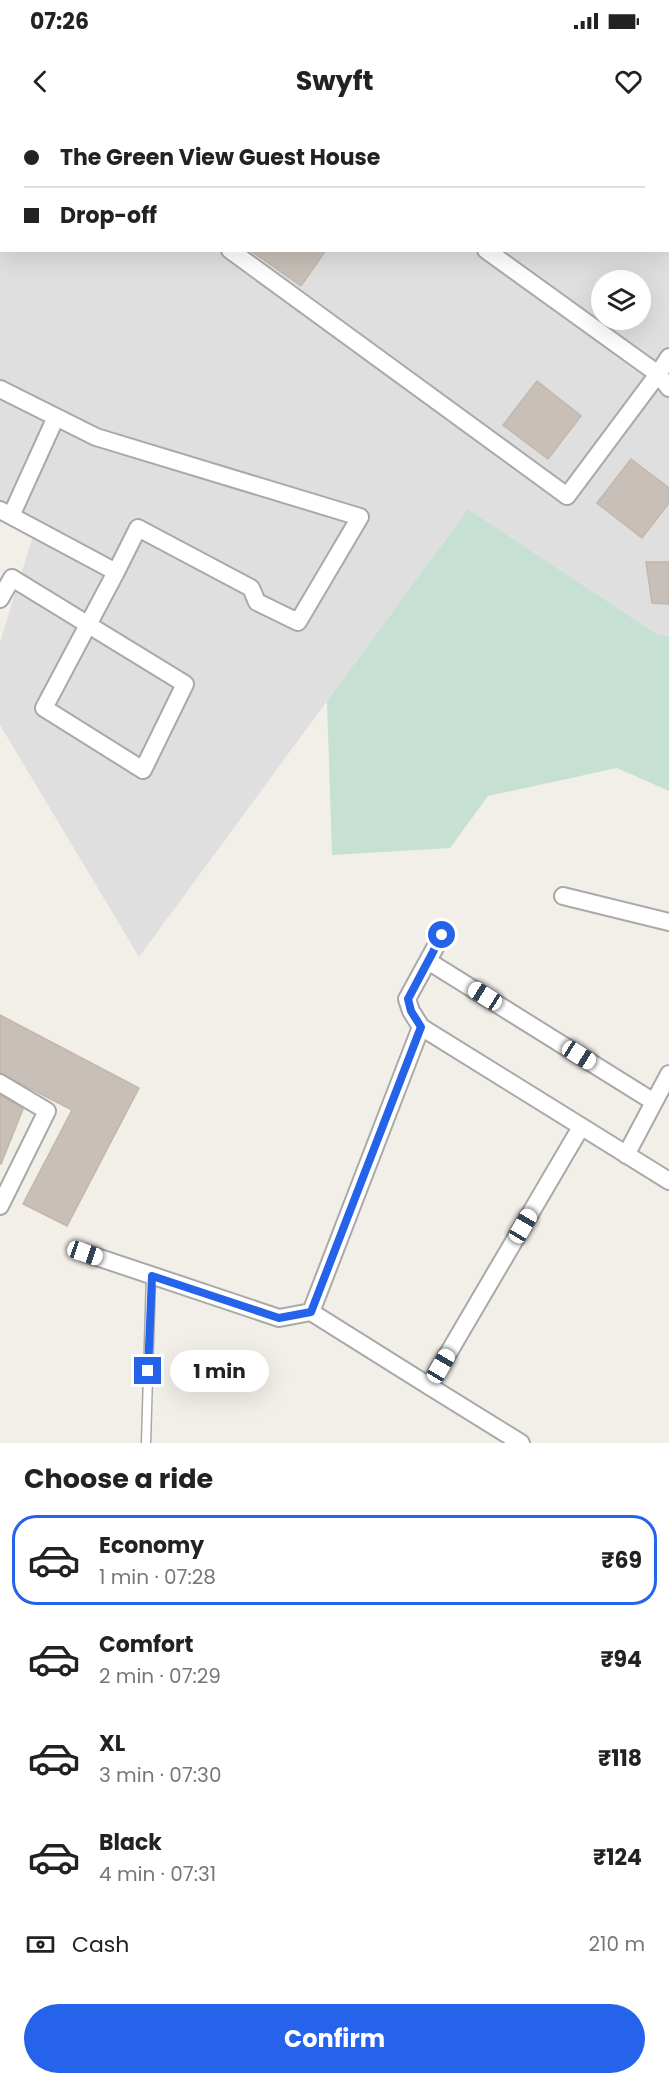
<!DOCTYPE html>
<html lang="en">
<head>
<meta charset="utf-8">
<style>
  body { margin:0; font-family:Poppins,sans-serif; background:#f6f6f6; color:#222; height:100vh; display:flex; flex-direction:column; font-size:22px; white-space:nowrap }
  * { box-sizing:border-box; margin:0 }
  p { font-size:20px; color:#767676 }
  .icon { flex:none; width:33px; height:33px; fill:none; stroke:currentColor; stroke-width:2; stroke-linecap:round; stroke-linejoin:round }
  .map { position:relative; height:1323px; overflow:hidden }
  .drawer { display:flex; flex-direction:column; background:#fff; flex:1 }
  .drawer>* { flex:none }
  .guide { position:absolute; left:0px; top:0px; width:669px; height:132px; box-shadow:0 6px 24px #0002; display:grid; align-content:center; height:132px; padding:0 24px; background:#fff }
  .buttons { position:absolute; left:591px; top:150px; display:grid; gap:12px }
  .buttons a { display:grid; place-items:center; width:60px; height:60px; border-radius:50%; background:#fff; box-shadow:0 6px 24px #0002; font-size:30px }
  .end { position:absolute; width:27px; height:27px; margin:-14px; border:8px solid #2563eb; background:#fff; box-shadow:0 0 0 3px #fff }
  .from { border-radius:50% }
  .bubble { position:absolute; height:42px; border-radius:21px; background:#fff; box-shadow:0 6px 24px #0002; font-size:20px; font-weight:700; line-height:42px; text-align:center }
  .car { position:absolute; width:18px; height:36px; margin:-18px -9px; border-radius:8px; box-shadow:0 0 4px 2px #0007; background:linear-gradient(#fff 24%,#345 0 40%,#fff 0 76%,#345 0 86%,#fff 0) }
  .guide b { display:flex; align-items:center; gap:21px; height:57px; font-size:22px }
  .guide b+b { border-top:2px solid #e0e0e0 }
  .guide i { width:15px; height:15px; background:#222 }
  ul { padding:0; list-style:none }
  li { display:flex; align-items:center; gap:18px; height:90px; margin:0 12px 9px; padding:0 12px; border:3px solid transparent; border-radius:24px }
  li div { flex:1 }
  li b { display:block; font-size:22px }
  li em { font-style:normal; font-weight:700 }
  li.on { border-color:#2563eb }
  li>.icon { width:54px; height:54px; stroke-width:1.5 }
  h2 { padding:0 24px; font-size:27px; line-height:72px }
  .pay { display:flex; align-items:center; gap:15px; height:66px; padding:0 24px; font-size:22px }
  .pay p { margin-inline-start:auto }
  .action { display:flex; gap:12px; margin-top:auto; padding:12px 24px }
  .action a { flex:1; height:69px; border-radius:36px; background:#2563eb; color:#fff; font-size:24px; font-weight:700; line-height:69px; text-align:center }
  .status { display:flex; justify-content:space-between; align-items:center; height:42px; padding:0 30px; background:#fff; direction:ltr }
  .status svg { height:16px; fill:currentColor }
  header { display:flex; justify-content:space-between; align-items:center; height:78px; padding:0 24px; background:#fff; font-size:27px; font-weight:700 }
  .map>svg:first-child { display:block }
  .residential { fill:#e0dfdf; fill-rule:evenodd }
  .wetland { fill:#c6e0d4 }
  .building { fill:#c7bfb8; stroke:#c4b6ab; stroke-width:1.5 }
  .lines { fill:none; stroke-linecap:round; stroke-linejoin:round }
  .lane-casing { stroke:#a9a9a9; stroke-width:11 }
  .street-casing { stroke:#a9a9a9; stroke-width:20 }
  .lane { stroke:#fff; stroke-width:8 }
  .street { stroke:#fff; stroke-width:16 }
  .route { stroke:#2563eb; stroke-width:8 }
</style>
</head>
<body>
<div class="status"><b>07:26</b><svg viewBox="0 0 49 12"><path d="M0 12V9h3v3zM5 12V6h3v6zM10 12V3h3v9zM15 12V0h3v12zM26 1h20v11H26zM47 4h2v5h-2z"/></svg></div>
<header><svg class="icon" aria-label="back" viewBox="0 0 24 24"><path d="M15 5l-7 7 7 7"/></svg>Swyft<svg class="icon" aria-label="heart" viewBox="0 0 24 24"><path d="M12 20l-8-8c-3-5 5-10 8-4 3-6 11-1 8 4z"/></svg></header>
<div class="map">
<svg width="669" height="1323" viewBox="0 0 669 1323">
  <rect width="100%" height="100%" fill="#f2efe9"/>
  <!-- residential -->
  <path class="residential" d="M0 0H669V516L658 515 468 389 139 837 0 605V522L36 406 0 388ZM2 2H668V130H2ZM602 160H640V200H602Z"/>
  <!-- wetland -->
  <path class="wetland" d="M468 389 658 515 669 516V671L617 648 488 676 450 728 332 735 327 581Z"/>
  <!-- building -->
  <path class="building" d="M250 130H326L301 166Z
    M537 261 581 296 548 339 503 305Z
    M631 339 669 368V383L642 418 597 383Z
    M646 442H669V484L652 483Z
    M0 895 139 968 67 1106 23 1084 72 990 0 953Z
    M0 975 23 989 1 1044H0Z"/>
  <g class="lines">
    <defs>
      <path id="lane" d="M146 1323 151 1156"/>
      <path id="street" d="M298 0 300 2
        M402 0 405 2
        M484 2 485 0
        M230 130 567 376 658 254 486 130
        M669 237 658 254 669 268
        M0 269 96 317 360 397 298 502 257 482 251 468 138 408 116 452 0 390
        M11 396 56 297
        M0 479 12 458 185 564 143 650 44 588 116 452
        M563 776 669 802
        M428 841 654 982
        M421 907 411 891 407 879 442 815
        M0 963 47 991 0 1086
        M581 1007 429 1266 311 1192 421 907 669 1061
        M626 1035 669 954
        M85 1133 279 1198 311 1192
        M429 1266 521 1323"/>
    </defs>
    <!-- lane casing -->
    <use href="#lane" class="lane-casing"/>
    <!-- street casing -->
    <use href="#street" class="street-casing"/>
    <!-- lane -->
    <use href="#lane" class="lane"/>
    <!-- street -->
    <use href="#street" class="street"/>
  </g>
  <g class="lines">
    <!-- route -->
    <path class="route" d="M148 1251 152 1156 279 1198 311 1192 421 907 411 891 408 879 442 815"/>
  </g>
</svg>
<div class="buttons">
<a><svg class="icon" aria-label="layers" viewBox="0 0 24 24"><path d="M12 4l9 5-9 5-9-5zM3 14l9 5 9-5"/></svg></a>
</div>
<i class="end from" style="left:442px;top:815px"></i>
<i class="end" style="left:148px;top:1251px"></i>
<div class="bubble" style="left:170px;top:1230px;width:99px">1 min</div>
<i class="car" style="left:485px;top:876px;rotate:302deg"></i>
<i class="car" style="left:579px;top:935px;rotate:122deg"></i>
<i class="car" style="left:523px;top:1106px;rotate:30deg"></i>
<i class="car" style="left:85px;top:1133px;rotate:109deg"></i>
<i class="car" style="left:441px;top:1246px;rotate:30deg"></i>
<div class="guide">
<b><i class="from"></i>The Green View Guest House</b>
<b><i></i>Drop-off</b>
</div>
</div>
<section class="drawer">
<h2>Choose a ride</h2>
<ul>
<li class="on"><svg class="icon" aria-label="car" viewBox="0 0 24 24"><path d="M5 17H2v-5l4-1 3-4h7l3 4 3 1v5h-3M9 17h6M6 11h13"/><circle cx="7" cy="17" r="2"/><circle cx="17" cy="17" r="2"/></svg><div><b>Economy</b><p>1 min · 07:28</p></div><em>₹69</em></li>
<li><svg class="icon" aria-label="car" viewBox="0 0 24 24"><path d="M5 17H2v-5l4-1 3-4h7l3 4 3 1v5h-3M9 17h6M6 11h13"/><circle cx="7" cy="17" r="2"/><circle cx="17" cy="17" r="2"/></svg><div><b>Comfort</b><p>2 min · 07:29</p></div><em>₹94</em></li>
<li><svg class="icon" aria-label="car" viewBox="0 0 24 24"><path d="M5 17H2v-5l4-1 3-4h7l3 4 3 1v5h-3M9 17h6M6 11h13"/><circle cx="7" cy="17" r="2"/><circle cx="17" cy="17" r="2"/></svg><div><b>XL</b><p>3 min · 07:30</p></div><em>₹118</em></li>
<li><svg class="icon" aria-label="car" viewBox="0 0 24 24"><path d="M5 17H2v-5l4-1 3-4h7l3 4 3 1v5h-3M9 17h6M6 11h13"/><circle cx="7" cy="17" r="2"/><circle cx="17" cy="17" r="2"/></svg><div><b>Black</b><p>4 min · 07:31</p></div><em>₹124</em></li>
</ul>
<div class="pay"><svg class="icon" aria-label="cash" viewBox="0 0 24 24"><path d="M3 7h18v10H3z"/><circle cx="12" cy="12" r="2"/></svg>Cash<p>210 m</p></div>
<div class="action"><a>Confirm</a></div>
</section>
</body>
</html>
